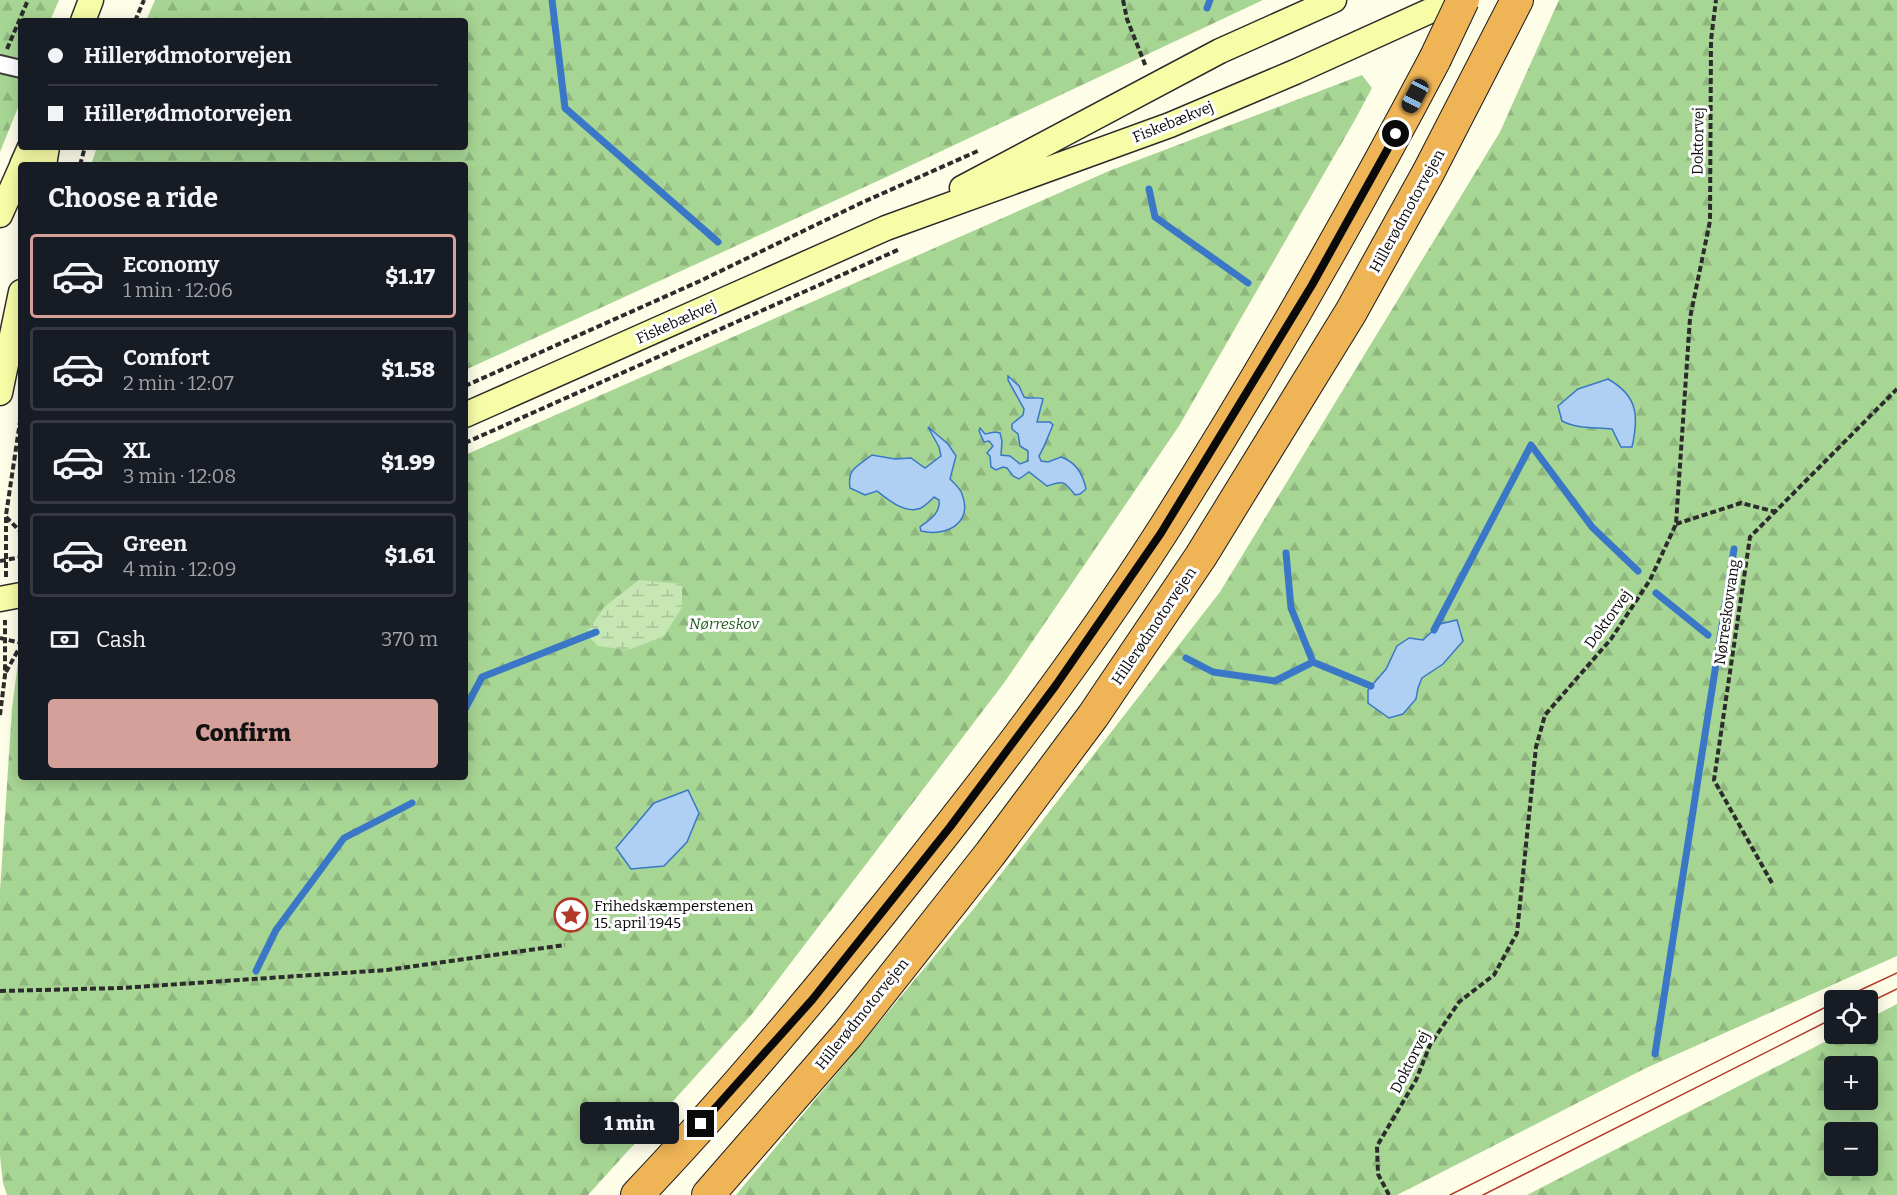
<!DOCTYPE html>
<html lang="en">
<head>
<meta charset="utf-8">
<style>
  body { margin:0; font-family:Bitter,serif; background:#20242c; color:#f1f3f6; height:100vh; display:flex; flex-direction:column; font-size:22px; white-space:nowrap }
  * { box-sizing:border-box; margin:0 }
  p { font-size:20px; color:#9ea1a6 }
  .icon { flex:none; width:33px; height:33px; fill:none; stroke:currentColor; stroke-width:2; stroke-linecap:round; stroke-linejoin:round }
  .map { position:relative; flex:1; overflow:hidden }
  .side { position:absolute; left:18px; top:162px; width:450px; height:618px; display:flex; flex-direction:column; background:#171b24; border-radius:6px; box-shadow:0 3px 15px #0003 }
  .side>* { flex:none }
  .banner { position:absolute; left:18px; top:18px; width:450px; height:132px; border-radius:6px; box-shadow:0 3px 15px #0003; display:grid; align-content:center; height:132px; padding:0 30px; background:#171b24 }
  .controls { position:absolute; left:1824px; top:990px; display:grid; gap:12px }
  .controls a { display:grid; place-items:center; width:54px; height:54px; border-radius:6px; background:#171b24; box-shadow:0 3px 15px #0003; font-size:30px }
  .end { position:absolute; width:27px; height:27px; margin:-14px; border:8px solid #0a0a0a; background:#fff; box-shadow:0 0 0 3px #fff }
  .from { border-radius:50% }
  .bubble { position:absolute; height:42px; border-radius:6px; background:#171b24; box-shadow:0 3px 15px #0003; font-size:20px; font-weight:800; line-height:42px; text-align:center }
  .car { position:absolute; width:18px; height:36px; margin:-18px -9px; border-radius:8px; box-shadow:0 0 4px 2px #0007; background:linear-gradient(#222 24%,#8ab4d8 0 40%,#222 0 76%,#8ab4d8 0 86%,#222 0) }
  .banner b { display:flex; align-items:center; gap:21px; height:57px; font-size:22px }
  .banner b+b { border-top:2px solid #363941 }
  .banner i { width:15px; height:15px; background:#f1f3f6 }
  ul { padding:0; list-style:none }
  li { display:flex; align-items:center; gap:18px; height:84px; margin:0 12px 9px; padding:0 18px; border:3px solid #363941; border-radius:6px }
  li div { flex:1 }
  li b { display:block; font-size:22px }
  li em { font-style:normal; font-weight:800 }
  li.current { border-color:#d59f9a }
  li>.icon { width:54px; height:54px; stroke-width:1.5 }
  h2 { padding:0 30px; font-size:27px; line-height:72px }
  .pay { display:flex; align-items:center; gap:15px; height:66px; padding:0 30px; font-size:22px }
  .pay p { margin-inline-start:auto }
  .button { display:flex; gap:12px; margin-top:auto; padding:12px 30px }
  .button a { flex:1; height:69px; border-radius:6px; background:#d59f9a; color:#111; font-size:24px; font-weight:800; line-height:69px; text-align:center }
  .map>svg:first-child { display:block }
  .forest { fill:url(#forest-firs); fill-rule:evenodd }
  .wetland { fill:url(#wetland-marsh) }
  .water { fill:#afcff3; stroke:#3a78c7; stroke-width:1.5 }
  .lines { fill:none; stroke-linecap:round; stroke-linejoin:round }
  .stream { stroke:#3a78c7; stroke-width:7 }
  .street-casing { stroke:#3d3d3d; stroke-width:20 }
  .secondary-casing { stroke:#2c2c2c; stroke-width:27 }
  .highway-casing { stroke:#1b1b1b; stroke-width:34 }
  .path { stroke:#2c2c2c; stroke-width:4; stroke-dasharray:6 3; stroke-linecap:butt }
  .street { stroke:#fff; stroke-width:16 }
  .secondary { stroke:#f7fca6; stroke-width:24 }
  .highway { stroke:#eeb456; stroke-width:32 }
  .tram { stroke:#b33929; stroke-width:1.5 }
  .highway-bridge-casing { stroke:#1b1b1b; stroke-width:34; stroke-linecap:butt }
  .highway-bridge { stroke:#eeb456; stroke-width:32 }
  .route { stroke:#0a0a0a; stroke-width:8 }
  .labels { text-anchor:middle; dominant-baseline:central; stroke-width:6; stroke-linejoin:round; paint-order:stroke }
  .street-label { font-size:15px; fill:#0a0a0a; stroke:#fff }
  .park-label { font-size:15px; font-style:italic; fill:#215e1e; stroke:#fff }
  .poi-label { font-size:15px; fill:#0a0a0a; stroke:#fff; text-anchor:start }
</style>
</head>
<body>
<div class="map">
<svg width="1897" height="1195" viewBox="0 0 1897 1195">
  <defs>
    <pattern id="forest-firs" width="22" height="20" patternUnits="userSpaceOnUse" patternTransform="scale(1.5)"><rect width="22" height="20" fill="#a7d694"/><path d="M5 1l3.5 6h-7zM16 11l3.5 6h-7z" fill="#8eb67e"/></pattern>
    <pattern id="wetland-marsh" width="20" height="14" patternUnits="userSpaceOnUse" patternTransform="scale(1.5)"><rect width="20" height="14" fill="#c6e6b4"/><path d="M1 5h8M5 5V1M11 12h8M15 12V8" fill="none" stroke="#a9c499"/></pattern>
  </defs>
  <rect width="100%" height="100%" fill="#fefde8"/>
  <!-- forest -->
  <path class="forest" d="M0 0H59L50 21H21V100L0 152Z
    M155 0H1263L882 179 465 370V165H91L97 147H465V21H146Z
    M1559 0H1897V956L1644 1069 1397 1195H736L976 906 1220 592 1500 132Z
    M1362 75 1372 88 1356 118 1179 426 1004 683 752 1014 588 1195H7L3 1183 0 1156V891L12 709 18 662 21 659V777H465V455L1109 171Z
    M1897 1004V1195H1527L1840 1034H1868V1019ZM1868 1066V1100H1834V1066ZM1868 1132V1166H1834V1132Z"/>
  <!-- wetland -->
  <path class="wetland" d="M639 580 682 584V607L664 636 628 650 598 646 586 634 604 607Z"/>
  <!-- water -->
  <path class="water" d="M1008 376 1019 386 1024 397C1031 400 1036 396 1043 399L1037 422H1050L1053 425C1048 436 1045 446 1039 456L1041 461 1048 462 1061 457C1076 462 1083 474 1086 489L1080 494 1075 495C1064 481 1064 480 1047 486L1029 472 1019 479 1013 476 1007 468 1003 467 996 470 991 467 990 456 987 453 993 446 989 441 984 442 979 431 980 428 985 434 995 432 1000 433 1002 441 1001 455 1010 456 1020 464 1028 461V451L1020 446 1018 434 1012 429V424L1023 415 1024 409 1008 380Z
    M1608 379C1638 396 1639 416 1632 447H1621L1612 429C1595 427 1577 429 1562 421L1558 406 1578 389Z
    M928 427 948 444 956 456 950 479C954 483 960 488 962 494 973 523 947 537 921 531L920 527C929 520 941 513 939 500L934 497C930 501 924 508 918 509 904 513 887 499 877 491L865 495 850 488C847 468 858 466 872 455L895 459 911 458 925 468 941 456 939 447Z
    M1457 620 1463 641 1443 664 1422 678 1418 688 1416 699 1403 714 1389 718 1368 703V690L1386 669 1397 646 1409 638 1423 640 1440 624Z
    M688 790 699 813 687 842 664 866 631 869 616 848 654 803Z"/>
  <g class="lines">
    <!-- stream -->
    <path class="stream" d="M552 0 565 108 718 242
      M1207 8 1210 0
      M1149 189 1155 217 1248 283
      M1286 553 1291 608 1313 662 1371 686
      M1656 593 1708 635
      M1434 630 1531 445 1592 527 1638 571
      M1186 658 1213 672 1275 681 1313 662
      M465 709 482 677 596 632
      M256 971 276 930 344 838 412 803
      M1655 1054 1734 549"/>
    <defs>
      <path id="street" d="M0 64 21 69"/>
      <path id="secondary" d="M83 21 91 0
        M22 165 30 147
        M44 165 47 147
        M962 188 1220 51 1334 0
        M0 215 21 168
        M0 393 21 292
        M465 415 886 228 1170 125 1295 72 1454 0
        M0 599 21 595"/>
      <path id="highway" d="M637 1195C724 1104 805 1007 884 909 982 787 1078 663 1162 532 1260 378 1350 220 1435 59
        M708 1195 848 1034 990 854 1093 716 1201 556 1351 312 1428 173 1517 0"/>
    </defs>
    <!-- street casing -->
    <use href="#street" class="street-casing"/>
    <!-- secondary casing -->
    <use href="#secondary" class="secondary-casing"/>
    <!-- highway casing -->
    <use href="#highway" class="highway-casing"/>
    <!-- path -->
    <path class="path" d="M1123 0 1127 19 1146 67
      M135 21 144 0
      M7 49 28 0
      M80 165 85 147
      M465 386 700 281 861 203 980 150
      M465 443 900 249
      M6 517 21 532
      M1676 524 1741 503 1776 512
      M0 561 21 557
      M6 577V515L21 415
      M0 638 21 643
      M6 672 17 652 21 648
      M0 715 5 675V620
      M1772 883 1714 780 1750 537 1897 389
      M0 991 121 988 387 970 565 945
      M1389 1195 1378 1174 1377 1146 1416 1080 1430 1045 1459 1002 1494 975 1517 933 1536 747 1545 715 1611 639 1650 580 1676 524 1690 318 1710 221 1711 40 1716 0"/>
    <!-- street -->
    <use href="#street" class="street"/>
    <!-- secondary -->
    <use href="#secondary" class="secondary"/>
    <!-- highway -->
    <use href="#highway" class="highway"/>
    <!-- tram -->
    <path class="tram" d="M1839 1000 1897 973
      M1868 1003 1897 989
      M1450 1195 1834 1003
      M1483 1195 1834 1018"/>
    <defs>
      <path id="highway-bridge" d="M1435 59 1463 0"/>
    </defs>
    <!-- highway-bridge casing -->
    <use href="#highway-bridge" class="highway-bridge-casing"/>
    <!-- highway-bridge -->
    <use href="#highway-bridge" class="highway-bridge"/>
  </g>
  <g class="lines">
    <!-- route -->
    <path class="route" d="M701 1124 812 1000 950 827 1056 685 1161 533 1312 285 1396 134"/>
  </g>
  <!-- icons -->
  <defs>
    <symbol id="sight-ring" viewBox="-11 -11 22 22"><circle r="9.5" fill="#fff" stroke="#b33929" stroke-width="1.5"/><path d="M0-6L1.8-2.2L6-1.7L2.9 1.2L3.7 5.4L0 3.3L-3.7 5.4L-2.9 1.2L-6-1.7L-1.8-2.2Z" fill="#b33929"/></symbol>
  </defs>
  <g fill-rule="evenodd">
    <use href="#sight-ring" x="552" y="896" width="38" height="38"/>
  </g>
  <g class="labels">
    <!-- street labels -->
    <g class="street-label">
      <text transform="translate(1173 122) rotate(-22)">Fiskebækvej</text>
      <text transform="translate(1698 141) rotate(-89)">Doktorvej</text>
      <text transform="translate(1407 211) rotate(-61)">Hillerødmotorvejen</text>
      <text transform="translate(676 322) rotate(-24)">Fiskebækvej</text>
      <text transform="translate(1727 612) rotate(-82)">Nørreskovvang</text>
      <text transform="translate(1608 619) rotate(-54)">Doktorvej</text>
      <text transform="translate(1154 626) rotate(-56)">Hillerødmotorvejen</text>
      <text transform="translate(862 1014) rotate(-51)">Hillerødmotorvejen</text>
      <text transform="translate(1410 1062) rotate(-63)">Doktorvej</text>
    </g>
    <!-- park labels -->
    <g class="park-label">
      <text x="724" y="624">Nørreskov</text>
    </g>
    <!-- poi labels -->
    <g class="poi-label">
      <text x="594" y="906">Frihedskæmperstenen<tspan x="594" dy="17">15. april 1945</tspan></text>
    </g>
  </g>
</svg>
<div class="controls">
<a><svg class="icon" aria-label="locate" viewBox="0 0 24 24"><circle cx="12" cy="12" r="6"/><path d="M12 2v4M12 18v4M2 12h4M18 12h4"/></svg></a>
<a>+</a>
<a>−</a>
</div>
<i class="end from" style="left:1396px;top:134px"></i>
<i class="end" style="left:701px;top:1124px"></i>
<div class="bubble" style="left:580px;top:1102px;width:99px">1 min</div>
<i class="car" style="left:1415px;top:96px;rotate:208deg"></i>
<div class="banner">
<b><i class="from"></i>Hillerødmotorvejen</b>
<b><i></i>Hillerødmotorvejen</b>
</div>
<section class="side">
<h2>Choose a ride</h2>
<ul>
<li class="current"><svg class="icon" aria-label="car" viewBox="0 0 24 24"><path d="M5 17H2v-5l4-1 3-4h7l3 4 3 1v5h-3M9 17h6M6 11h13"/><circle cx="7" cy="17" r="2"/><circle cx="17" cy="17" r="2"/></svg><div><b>Economy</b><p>1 min · 12:06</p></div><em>$1.17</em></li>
<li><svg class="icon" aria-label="car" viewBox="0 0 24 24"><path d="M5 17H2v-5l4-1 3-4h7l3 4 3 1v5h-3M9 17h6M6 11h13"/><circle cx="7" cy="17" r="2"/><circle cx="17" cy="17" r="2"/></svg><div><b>Comfort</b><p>2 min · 12:07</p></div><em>$1.58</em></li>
<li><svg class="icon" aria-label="car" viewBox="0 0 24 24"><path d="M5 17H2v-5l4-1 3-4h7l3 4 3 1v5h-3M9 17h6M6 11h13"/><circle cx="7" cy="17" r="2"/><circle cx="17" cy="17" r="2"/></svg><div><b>XL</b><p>3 min · 12:08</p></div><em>$1.99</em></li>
<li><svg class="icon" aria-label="car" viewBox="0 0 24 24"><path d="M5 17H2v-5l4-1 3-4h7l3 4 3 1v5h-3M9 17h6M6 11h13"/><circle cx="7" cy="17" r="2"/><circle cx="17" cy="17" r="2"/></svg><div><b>Green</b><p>4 min · 12:09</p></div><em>$1.61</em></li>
</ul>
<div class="pay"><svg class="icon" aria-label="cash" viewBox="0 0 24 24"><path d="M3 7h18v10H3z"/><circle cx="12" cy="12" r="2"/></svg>Cash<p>370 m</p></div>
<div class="button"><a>Confirm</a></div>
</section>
</div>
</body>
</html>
